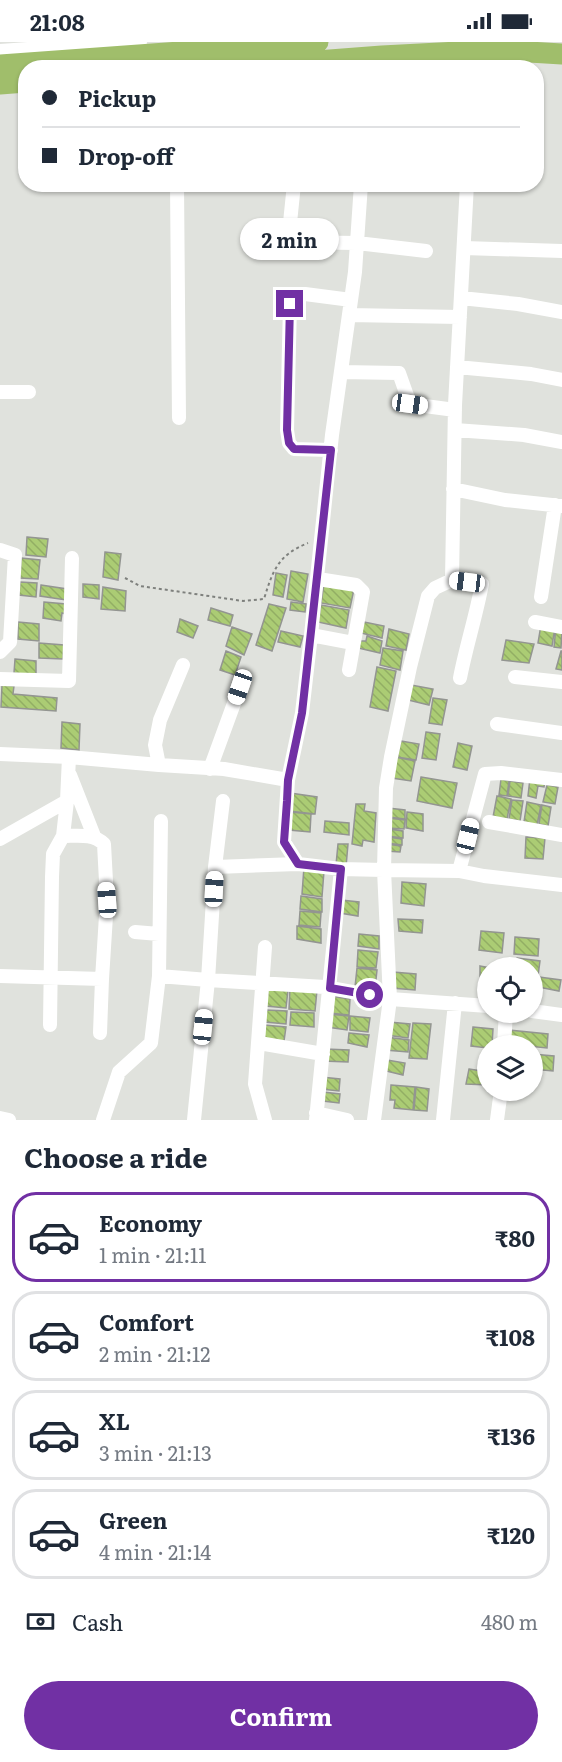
<!DOCTYPE html>
<html lang="en">
<head>
<meta charset="utf-8">
<style>
  body { margin:0; font-family:Literata,serif; background:#f6f6f7; color:#1f2937; height:100vh; display:flex; flex-direction:column; font-size:22px; white-space:nowrap }
  * { box-sizing:border-box; margin:0 }
  p { font-size:20px; color:#747a83 }
  .icon { flex:none; width:33px; height:33px; fill:none; stroke:currentColor; stroke-width:2; stroke-linecap:round; stroke-linejoin:round }
  .map { position:relative; height:1078px; overflow:hidden }
  .details { display:flex; flex-direction:column; background:#fff; flex:1 }
  .details>* { flex:none }
  .hud { position:absolute; left:18px; top:18px; width:526px; height:132px; border-radius:24px; box-shadow:0 2px 4px #0004; display:grid; align-content:center; height:132px; padding:0 24px; background:#fff }
  .fabs { position:absolute; left:477px; top:915px; display:grid; gap:12px }
  .fabs a { display:grid; place-items:center; width:66px; height:66px; border-radius:50%; background:#fff; box-shadow:0 2px 4px #0004; font-size:30px }
  .end { position:absolute; width:27px; height:27px; margin:-14px; border:8px solid #7130a4; background:#fff; box-shadow:0 0 0 3px #fff }
  .from { border-radius:50% }
  .bubble { position:absolute; height:42px; border-radius:21px; background:#fff; box-shadow:0 2px 4px #0004; font-size:20px; font-weight:700; line-height:42px; text-align:center }
  .car { position:absolute; width:18px; height:36px; margin:-18px -9px; border-radius:8px; box-shadow:0 0 4px 2px #0007; background:linear-gradient(#fff 24%,#345 0 40%,#fff 0 76%,#345 0 86%,#fff 0) }
  .hud b { display:flex; align-items:center; gap:21px; height:57px; font-size:22px }
  .hud b+b { border-top:2px solid #e0e1e3 }
  .hud i { width:15px; height:15px; background:#1f2937 }
  ul { padding:0; list-style:none }
  li { display:flex; align-items:center; gap:18px; height:90px; margin:0 12px 9px; padding:0 12px; border:3px solid #e0e1e3; border-radius:24px }
  li div { flex:1 }
  li b { display:block; font-size:22px }
  li em { font-style:normal; font-weight:700 }
  li.on { border-color:#7130a4 }
  li>.icon { width:54px; height:54px; stroke-width:1.5 }
  h2 { padding:0 24px; font-size:27px; line-height:72px }
  .pay { display:flex; align-items:center; gap:15px; height:66px; padding:0 24px; font-size:22px }
  .pay p { margin-inline-start:auto }
  .action { display:flex; gap:12px; margin-top:auto; padding:12px 24px }
  .action a { flex:1; height:69px; border-radius:36px; background:#7130a4; color:#fff; font-size:24px; font-weight:700; line-height:69px; text-align:center }
  .status { display:flex; justify-content:space-between; align-items:center; height:42px; padding:0 30px; background:#fff; direction:ltr }
  .status svg { height:16px; fill:currentColor }
  .map>svg:first-child { display:block }
  .building { fill:url(#building-back-hatch); stroke:#939591; stroke-width:1.5 }
  .lines { fill:none; stroke-linecap:round; stroke-linejoin:round }
  .path { stroke:#7e807d; stroke-width:2; stroke-dasharray:3 3; stroke-linecap:butt }
  .minor { stroke:#fff; stroke-width:14 }
  .tertiary { stroke:#fff; stroke-width:16 }
  .trunk { stroke:#a0be6b; stroke-width:21 }
  .route { stroke:#7130a4; stroke-width:8 }
</style>
</head>
<body>
<div class="status"><b>21:08</b><svg viewBox="0 0 49 12"><path d="M0 12V9h3v3zM5 12V6h3v6zM10 12V3h3v9zM15 12V0h3v12zM26 1h20v11H26zM47 4h2v5h-2z"/></svg></div>
<div class="map">
<svg width="562" height="1078" viewBox="0 0 562 1078">
  <defs>
    <pattern id="building-back-hatch" width="6" height="6" patternUnits="userSpaceOnUse" patternTransform="scale(1.5)"><rect width="6" height="6" fill="#abcc74"/><path d="M-1 5l2 2M0 0l6 6M5-1l2 2" fill="none" stroke="#92ae64"/></pattern>
  </defs>
  <rect width="100%" height="100%" fill="#e0e2dd"/>
  <!-- building -->
  <path class="building" d="M27 495 48 497 46 515 26 513Z
    M105 510 121 512 118 538 103 535Z
    M21 516 40 518 38 537 20 536Z
    M291 529 308 532 303 560 287 557Z
    M276 531 287 533 283 555 273 553Z
    M20 540 37 541 36 555 19 553Z
    M83 542 99 543V557L83 555Z
    M324 542 354 547 350 566 321 561Z
    M41 543 67 547 66 558 40 554Z
    M103 545 126 549 125 569 101 567Z
    M44 560 66 562V572L62 571 61 579 43 576Z
    M291 560 306 562 305 570 290 568Z
    M269 562 286 566 272 609 256 603Z
    M321 563 349 568 346 586 318 580Z
    M211 566 233 573 230 584 208 578Z
    M180 577 198 584 193 596 177 590Z
    M18 580 39 582V599L18 597Z
    M364 580 384 584 382 596 361 591Z
    M541 583 555 585 552 604 538 601Z
    M232 585 252 592 244 613 226 604Z
    M556 585 562 587 561 606 554 605Z
    M389 587 409 592 406 608 386 604Z
    M281 589 303 594 300 605 278 600Z
    M367 594 382 599 380 611 358 606 359 599H366Z
    M506 598 534 602 529 621 502 618Z
    M39 601 64 603 63 617 39 616Z
    M383 606 403 609 400 628 380 623Z
    M226 609 241 615 235 633 220 628Z
    M561 609H562V628L556 627Z
    M15 617 36 619V634L14 631Z
    M377 625 396 629 388 669 370 665Z
    M2 643 14 644 13 652 57 656 56 669 1 665Z
    M411 643 433 647 429 663 408 658Z
    M433 656 447 658 442 683 429 681Z
    M62 680 80 682 79 708 61 706Z
    M426 690 440 692 436 718 422 716Z
    M401 699 419 702 416 718 397 715Z
    M458 701 472 704 467 728 453 725Z
    M395 715 415 719 411 739 392 736Z
    M421 735 457 741 452 766 417 759Z
    M530 736 545 738 544 745 538 744 536 756 528 754Z
    M501 737 509 739 507 754 499 753Z
    M510 739 523 741 521 756 508 754Z
    M547 743 558 745 555 762 543 760Z
    M290 751 317 755 315 772 289 769Z
    M497 754 511 757 507 777 493 775Z
    M512 758 523 759 520 779 509 777Z
    M527 760 541 763 537 783 524 780Z
    M356 762H365L364 769 376 771 374 800 363 798 362 804 352 802Z
    M542 763 551 765 548 784 539 782Z
    M388 766 405 768V777L388 775Z
    M290 770 311 772 310 790 289 788Z
    M407 770 423 772V789L406 786Z
    M388 776 405 778 404 787 388 786Z
    M325 779 349 781V793L324 790Z
    M388 787 403 789V796L387 794Z
    M387 795 402 797V803L387 801Z
    M526 795 545 796 543 817 525 816Z
    M338 802H348L346 825 336 823Z
    M386 802 401 804 400 810 386 809Z
    M304 825 324 829 322 855 302 852Z
    M402 840 426 842 424 864 401 861Z
    M301 854 322 857V870L300 867Z
    M341 858 359 860 358 874 340 871Z
    M300 869 321 871 320 885 299 883Z
    M398 877 423 878 422 891 399 889Z
    M297 884 321 887V901L297 897Z
    M481 889 504 891 502 911 479 908Z
    M359 892 379 894V907L358 904Z
    M515 895 539 897 538 914 514 912Z
    M358 908 378 910 376 926 357 925Z
    M517 916 540 919 538 934 532 933V926H516Z
    M480 924 491 926H488V936H480Z
    M357 926 377 928 375 947 355 945Z
    M393 930 416 932 415 948 391 946Z
    M532 934 537 935 534 955H532Z
    M539 935 561 938 559 949 538 945Z
    M481 937 488 938V953L479 951Z
    M268 946 288 948 286 966 266 964Z
    M290 946 317 948 315 969 289 967Z
    M330 954 350 957 349 973 329 971Z
    M266 968 287 969 286 982 265 980Z
    M291 970 314 971V985L290 983Z
    M328 972 349 974 347 988 327 985Z
    M350 974 370 976 368 990 350 988Z
    M389 980 410 982 408 996 386 993Z
    M413 981 431 982 427 1017 409 1016Z
    M264 983 286 985 284 999 264 997Z
    M473 985 493 987 492 1004H488V1006L471 1004Z
    M509 988 548 992 547 1006 507 1002Z
    M349 991 369 993 367 1005 348 1001Z
    M386 995 409 998 408 1010 385 1008Z
    M325 1007 349 1008 348 1020 323 1019Z
    M532 1012 554 1014 553 1029 532 1027Z
    M387 1018 405 1021 403 1033 386 1029Z
    M469 1027 488 1030V1043L466 1042Z
    M321 1035 340 1037 339 1049 321 1047Z
    M391 1043 415 1045 413 1068 394 1066 395 1058H390Z
    M416 1045 429 1047 427 1069 414 1068Z
    M323 1050 340 1052 339 1061 323 1059Z"/>
  <g class="lines">
    <!-- path -->
    <path class="path" d="M125 536 140 544 243 559 264 557C273 528 278 513 308 501"/>
    <!-- minor -->
    <path class="minor" d="M478 26 479 9
      M177 142 179 376
      M294 142 288 200 357 201 426 209
      M464 206 562 209
      M461 256 518 262 562 270
      M349 273 460 275
      M457 325 531 332 562 338
      M341 330 399 331 410 362 455 368
      M0 350H29
      M455 388 524 393 562 400
      M331 408 294 407 289 401 287 388 290 262 294 254 305 252 351 258
      M453 447 505 458 562 464
      M0 508 15 513 10 600 0 610
      M318 537 356 543 363 550 349 628
      M452 538 435 546 428 554 410 625 391 715 386 746 384 828 459 829 484 834 562 843
      M541 555 555 463
      M535 580 562 585
      M311 593 353 601
      M515 635 562 640
      M460 636C466 605 476 574 482 542L452 538 455 363 467 142
      M0 637 69 639 72 516
      M497 682 562 691
      M0 712 69 715 159 723 155 703 160 678 183 623
      M159 723 224 727 288 738
      M210 727 240 645
      M70 733 94 794
      M223 759 215 825 208 938 325 945 390 957 488 964
      M161 779 159 934 208 938 194 1078
      M489 780 562 793
      M63 794 67 759 69 715
      M0 797 67 759
      M298 822 284 800 288 738 302 671 311 593 332 393 355 230 361 142
      M215 825 298 822 341 827 384 828 390 957 374 1078
      M459 829 485 732 501 731 562 738
      M135 890 159 892
      M265 905 255 1042 265 1078
      M0 934 102 937 107 858 104 802C93 791 77 794 63 794L53 812 52 835 50 983
      M532 969 562 973
      M100 991 102 937
      M259 1001 323 1012
      M504 1004 506 970
      M316 1071 347 1078
      M0 1076 9 1078
      M103 1078 119 1030 151 1001 159 934
      M316 1078 341 827
      M443 1078 455 961
      M497 1078 501 1048"/>
    <!-- tertiary -->
    <path class="tertiary" d="M0 10 139 0"/>
    <!-- trunk -->
    <path class="trunk" d="M0 23 318 0
      M224 26 382 14 496 8 562 12
      M0 42 26 40"/>
  </g>
  <g class="lines">
    <!-- route -->
    <path class="route" d="M290 262 287 388 289 401 294 407 331 408 302 671 288 738 287 759 284 800 298 822 341 827 330 946 370 953"/>
  </g>
</svg>
<div class="fabs">
<a><svg class="icon" aria-label="locate" viewBox="0 0 24 24"><circle cx="12" cy="12" r="6"/><path d="M12 2v4M12 18v4M2 12h4M18 12h4"/></svg></a>
<a><svg class="icon" aria-label="layers" viewBox="0 0 24 24"><path d="M12 4l9 5-9 5-9-5zM3 14l9 5 9-5"/></svg></a>
</div>
<i class="end from" style="left:370px;top:953px"></i>
<i class="end" style="left:290px;top:262px"></i>
<div class="bubble" style="left:240px;top:176px;width:99px">2 min</div>
<i class="car" style="left:410px;top:362px;rotate:98deg"></i>
<i class="car" style="left:467px;top:540px;rotate:277deg"></i>
<i class="car" style="left:240px;top:645px;rotate:199deg"></i>
<i class="car" style="left:468px;top:794px;rotate:14deg"></i>
<i class="car" style="left:214px;top:847px;rotate:3deg"></i>
<i class="car" style="left:107px;top:858px;rotate:356deg"></i>
<i class="car" style="left:203px;top:985px;rotate:6deg"></i>
<div class="hud">
<b><i class="from"></i>Pickup</b>
<b><i></i>Drop-off</b>
</div>
</div>
<section class="details">
<h2>Choose a ride</h2>
<ul>
<li class="on"><svg class="icon" aria-label="car" viewBox="0 0 24 24"><path d="M5 17H2v-5l4-1 3-4h7l3 4 3 1v5h-3M9 17h6M6 11h13"/><circle cx="7" cy="17" r="2"/><circle cx="17" cy="17" r="2"/></svg><div><b>Economy</b><p>1 min · 21:11</p></div><em>₹80</em></li>
<li><svg class="icon" aria-label="car" viewBox="0 0 24 24"><path d="M5 17H2v-5l4-1 3-4h7l3 4 3 1v5h-3M9 17h6M6 11h13"/><circle cx="7" cy="17" r="2"/><circle cx="17" cy="17" r="2"/></svg><div><b>Comfort</b><p>2 min · 21:12</p></div><em>₹108</em></li>
<li><svg class="icon" aria-label="car" viewBox="0 0 24 24"><path d="M5 17H2v-5l4-1 3-4h7l3 4 3 1v5h-3M9 17h6M6 11h13"/><circle cx="7" cy="17" r="2"/><circle cx="17" cy="17" r="2"/></svg><div><b>XL</b><p>3 min · 21:13</p></div><em>₹136</em></li>
<li><svg class="icon" aria-label="car" viewBox="0 0 24 24"><path d="M5 17H2v-5l4-1 3-4h7l3 4 3 1v5h-3M9 17h6M6 11h13"/><circle cx="7" cy="17" r="2"/><circle cx="17" cy="17" r="2"/></svg><div><b>Green</b><p>4 min · 21:14</p></div><em>₹120</em></li>
</ul>
<div class="pay"><svg class="icon" aria-label="cash" viewBox="0 0 24 24"><path d="M3 7h18v10H3z"/><circle cx="12" cy="12" r="2"/></svg>Cash<p>480 m</p></div>
<div class="action"><a>Confirm</a></div>
</section>
</body>
</html>
